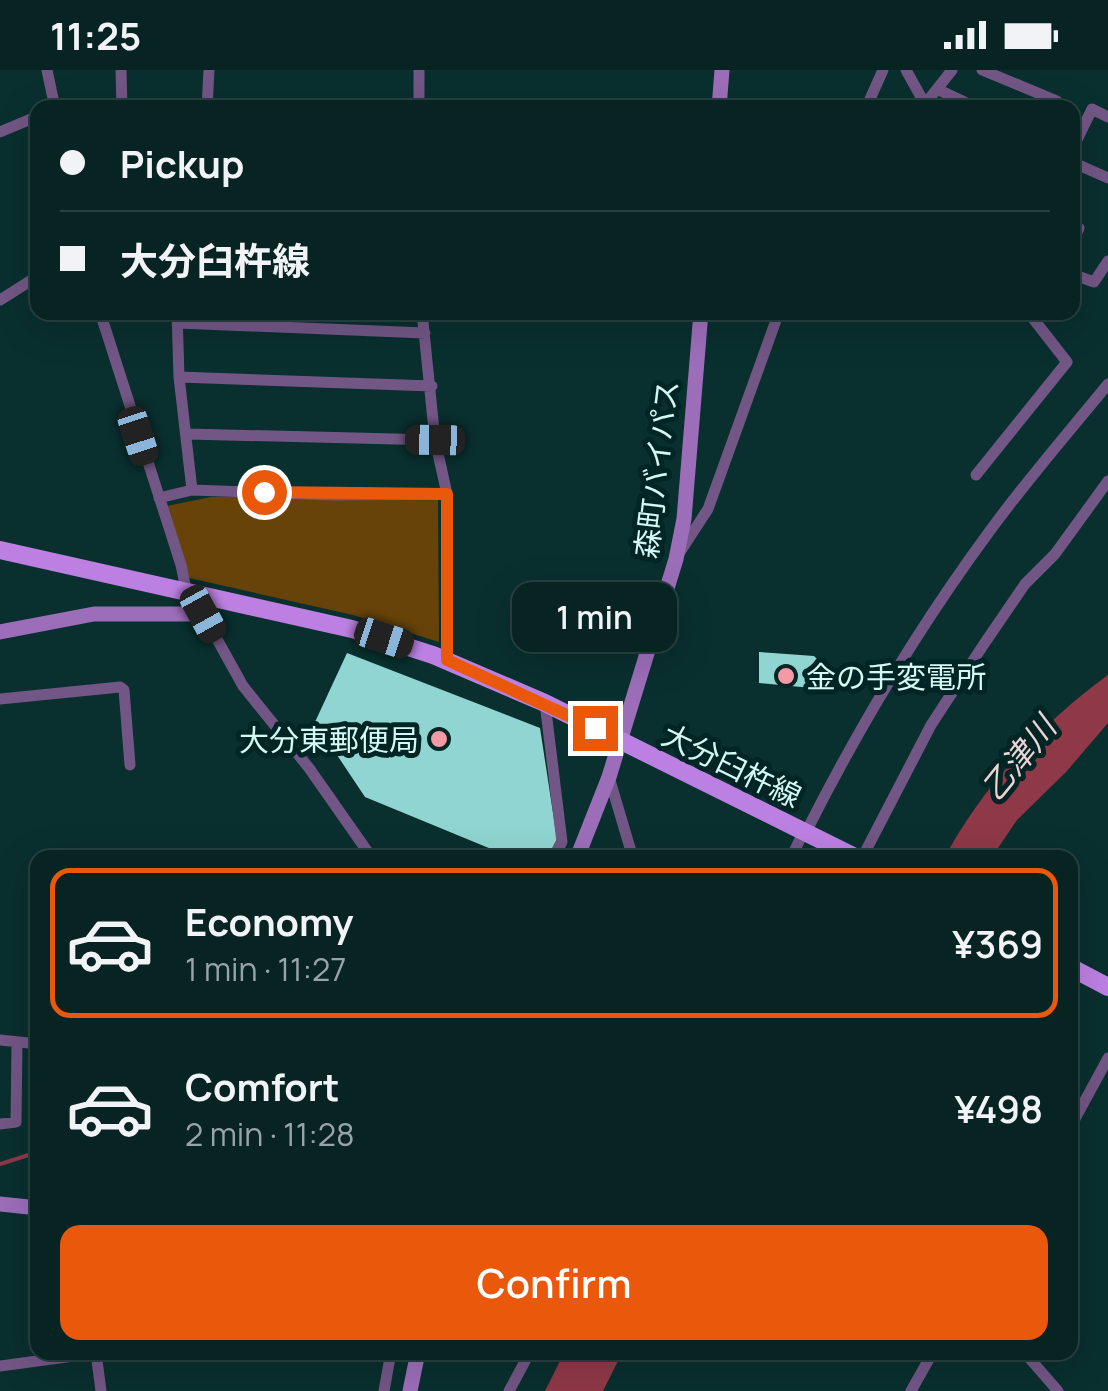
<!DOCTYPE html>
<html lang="en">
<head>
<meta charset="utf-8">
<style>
  body { margin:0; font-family:Manrope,"Noto Sans JP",sans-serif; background:#152f2f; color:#f1f3f6; height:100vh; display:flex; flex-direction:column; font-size:38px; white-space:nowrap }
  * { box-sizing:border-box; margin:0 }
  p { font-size:32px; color:#98a4a5 }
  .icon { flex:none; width:55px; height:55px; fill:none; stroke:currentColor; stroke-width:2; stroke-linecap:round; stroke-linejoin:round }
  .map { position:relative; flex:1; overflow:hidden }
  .details { position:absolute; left:30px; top:780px; width:1048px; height:510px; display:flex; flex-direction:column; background:#072322; border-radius:20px; box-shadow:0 10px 40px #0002,0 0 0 2px #284040 }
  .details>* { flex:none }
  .banner { position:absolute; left:30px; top:30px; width:1050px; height:220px; border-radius:20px; box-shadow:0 10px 40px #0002,0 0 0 2px #284040; display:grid; align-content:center; height:220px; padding:0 30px; background:#072322 }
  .end { position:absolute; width:45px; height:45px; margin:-22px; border:12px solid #ea580c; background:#fff; box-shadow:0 0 0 5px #fff }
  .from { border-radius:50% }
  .bubble { position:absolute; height:70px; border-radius:20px; background:#072322; box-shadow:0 10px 40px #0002,0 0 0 2px #284040; font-size:32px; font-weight:600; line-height:70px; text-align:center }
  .car { position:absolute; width:30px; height:60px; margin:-30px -15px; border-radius:12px; box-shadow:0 0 8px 2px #0007; background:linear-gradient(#222 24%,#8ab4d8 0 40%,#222 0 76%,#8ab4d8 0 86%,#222 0) }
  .banner b { display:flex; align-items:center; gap:35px; height:95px; font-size:38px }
  .banner b+b { border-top:2px solid #284040 }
  .banner i { width:25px; height:25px; background:#f1f3f6 }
  ul { padding:18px 0 0; list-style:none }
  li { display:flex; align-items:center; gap:30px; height:150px; margin:0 20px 15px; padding:0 10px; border:5px solid transparent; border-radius:20px }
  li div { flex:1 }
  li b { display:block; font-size:38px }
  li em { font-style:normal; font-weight:600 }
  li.active { border-color:#ea580c }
  li>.icon { width:90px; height:90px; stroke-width:1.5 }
  .button { display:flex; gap:20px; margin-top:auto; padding:20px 30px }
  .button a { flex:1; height:115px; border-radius:20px; background:#ea580c; color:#fff; font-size:40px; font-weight:600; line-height:115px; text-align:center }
  .status { display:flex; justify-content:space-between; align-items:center; height:70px; padding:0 50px; background:#072322; direction:ltr }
  .status svg { height:28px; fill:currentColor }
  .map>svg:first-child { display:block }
  .green { fill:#674309 }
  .water { fill:#8f3848 }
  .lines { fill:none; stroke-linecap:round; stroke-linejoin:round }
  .stream { stroke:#8f3848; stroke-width:4 }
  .building { fill:#90d5d1 }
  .street { stroke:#725685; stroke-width:11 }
  .secondary { stroke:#9c6eb9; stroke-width:15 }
  .primary { stroke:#bc80e2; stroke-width:18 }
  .route { stroke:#ea580c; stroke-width:12 }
  .poi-dot { fill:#f49aa6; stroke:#002524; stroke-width:4 }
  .labels { text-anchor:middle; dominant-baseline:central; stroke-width:10; stroke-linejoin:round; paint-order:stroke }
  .street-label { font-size:30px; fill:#d6f8f5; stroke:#002524 }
  .poi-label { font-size:30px; fill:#d6f8f5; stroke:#002524; text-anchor:start }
  .water-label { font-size:32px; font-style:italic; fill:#eed3d5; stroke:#002524 }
</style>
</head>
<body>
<div class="status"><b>11:25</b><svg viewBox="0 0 49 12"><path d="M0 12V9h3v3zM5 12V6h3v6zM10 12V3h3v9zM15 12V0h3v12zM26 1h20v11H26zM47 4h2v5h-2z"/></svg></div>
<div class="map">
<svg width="1108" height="1321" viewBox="0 0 1108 1321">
  <rect width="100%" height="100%" fill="#092f2e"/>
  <!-- green -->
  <path class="green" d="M211 427H438L439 572 353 545 189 508 167 436Z"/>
  <!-- water -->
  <path class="water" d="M1108 605V653L1066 702 1017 750 992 787H945C982 717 1043 652 1108 605Z
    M564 1283V1282L622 1283 603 1321H545Z"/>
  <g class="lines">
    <!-- stream -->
    <path class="stream" d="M0 1094 38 1082"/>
  </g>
  <!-- building -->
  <path class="building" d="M759 582 814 586 818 590 817 598H813L812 618 759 613Z
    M347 583 540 658 557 769 547 788H513L365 727 315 652Z"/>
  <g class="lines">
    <!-- street -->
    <path class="street" d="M47 0 55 38
      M121 0 122 38
      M419 0V38
      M906 0 926 36
      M982 0 1057 31
      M937 19 977 38
      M207 38 209 0
      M866 38 883 0
      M922 38 952 0
      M0 62 38 46
      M1072 80 1092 39 1108 47
      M1072 92 1108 108
      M1072 155 1079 158 1072 174
      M1072 204 1094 212 1108 191
      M0 230 38 206
      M100 242 181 495 187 524 203 544 243 616 309 698 372 788
      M177 242 179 307 192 420 335 425 447 424
      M422 242 435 370 447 424V590
      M178 253 425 263
      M179 307 432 316
      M187 364 435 370
      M976 405 1067 292 1028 242
      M159 428 192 420
      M680 482 708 439 779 242
      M0 629 120 617 124 620 130 695
      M545 633 562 772 553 788
      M609 707 633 788
      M806 762C859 657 919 557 989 462 1026 411 1068 363 1108 314
      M791 788 804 761
      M862 788 931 655 984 574 1025 514 1055 484 1108 411
      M0 970 38 974
      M0 1054 16 1052 17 972
      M1070 1058 1108 988
      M1024 1282 1058 1321
      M0 1296 96 1283 101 1321
      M384 1321 391 1282
      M509 1321 530 1282
      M911 1321 933 1282"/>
    <!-- secondary -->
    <path class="secondary" d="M719 38 722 0
      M0 562 94 544H203
      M577 788 609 707 676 489 684 449 701 242
      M0 1134 38 1138
      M410 1321 418 1282"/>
    <!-- primary -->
    <path class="primary" d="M0 480 352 559 433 585 545 633 857 788
      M1070 897 1108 917"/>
  </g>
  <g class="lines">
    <!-- route -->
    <path class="route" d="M264 422 447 424V590L595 658"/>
  </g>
  <!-- markers -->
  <g class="poi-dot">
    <circle cx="786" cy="606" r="10"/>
    <circle cx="439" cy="669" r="10"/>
  </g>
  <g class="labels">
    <!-- street labels -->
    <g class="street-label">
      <text transform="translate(656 399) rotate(-83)">森町バイパス</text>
      <text transform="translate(732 695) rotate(26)">大分臼杵線</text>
    </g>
    <!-- poi labels -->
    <g class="poi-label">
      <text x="806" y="606">金の手変電所</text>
      <text x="419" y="669" text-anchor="end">大分東郵便局</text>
    </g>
    <!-- water labels -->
    <g class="water-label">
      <text transform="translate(1018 688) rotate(-51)">乙津川</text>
    </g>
  </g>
</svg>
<i class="end from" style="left:264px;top:422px"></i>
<i class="end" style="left:595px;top:658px"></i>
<div class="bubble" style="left:512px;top:512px;width:165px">1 min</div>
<i class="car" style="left:138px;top:366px;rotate:162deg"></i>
<i class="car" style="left:435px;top:370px;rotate:271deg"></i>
<i class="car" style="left:203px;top:544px;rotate:151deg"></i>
<i class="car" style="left:384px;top:568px;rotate:108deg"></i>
<div class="banner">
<b><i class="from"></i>Pickup</b>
<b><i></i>大分臼杵線</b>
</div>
<section class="details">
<ul>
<li class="active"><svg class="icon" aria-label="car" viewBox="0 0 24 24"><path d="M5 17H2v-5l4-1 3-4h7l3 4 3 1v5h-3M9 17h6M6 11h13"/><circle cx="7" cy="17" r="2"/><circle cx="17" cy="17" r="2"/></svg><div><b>Economy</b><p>1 min · 11:27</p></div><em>¥369</em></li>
<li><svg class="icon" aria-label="car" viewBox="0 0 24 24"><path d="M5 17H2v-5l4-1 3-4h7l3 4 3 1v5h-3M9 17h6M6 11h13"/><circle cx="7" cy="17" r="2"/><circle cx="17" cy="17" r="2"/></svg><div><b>Comfort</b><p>2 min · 11:28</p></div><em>¥498</em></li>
</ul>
<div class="button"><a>Confirm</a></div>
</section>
</div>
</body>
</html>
